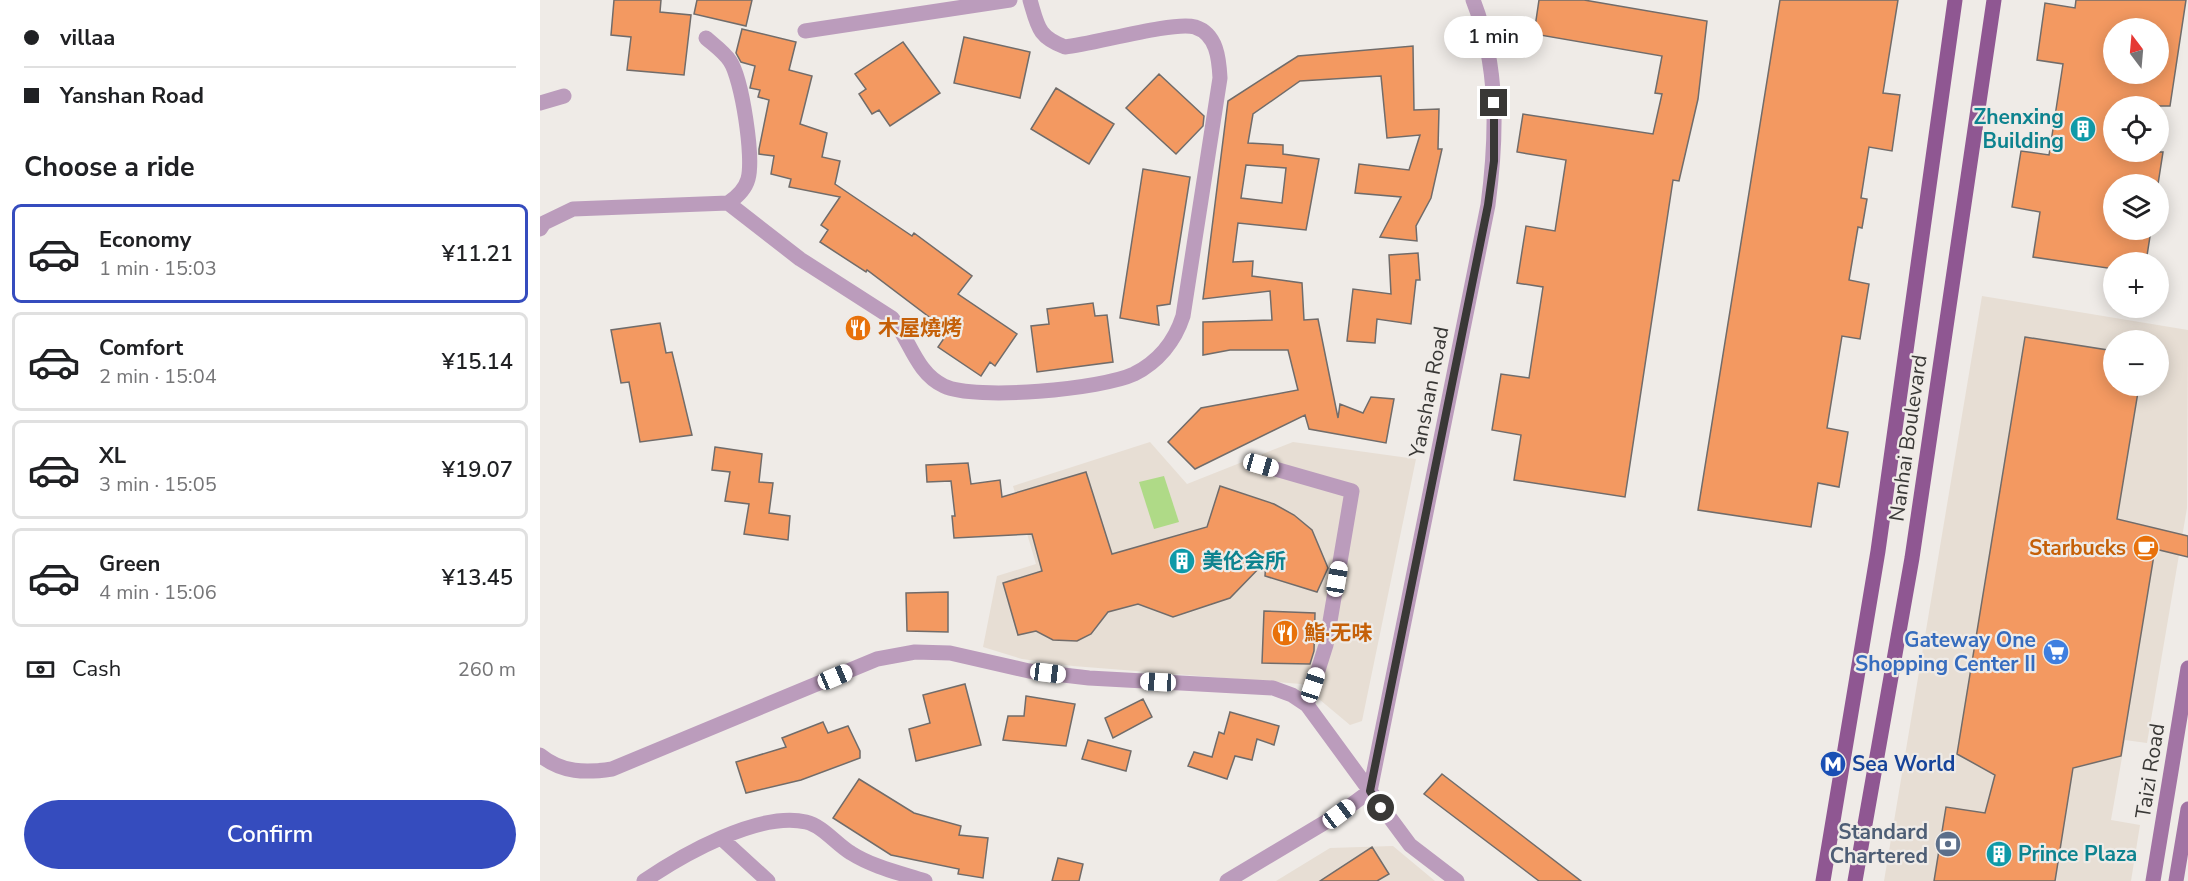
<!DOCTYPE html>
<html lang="en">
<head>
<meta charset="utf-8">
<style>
  body { margin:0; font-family:"Nunito Sans","Noto Sans SC",sans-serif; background:#f6f6f6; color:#202124; height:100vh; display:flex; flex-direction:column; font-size:22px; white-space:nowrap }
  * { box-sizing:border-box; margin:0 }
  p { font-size:20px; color:#757577 }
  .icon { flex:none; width:33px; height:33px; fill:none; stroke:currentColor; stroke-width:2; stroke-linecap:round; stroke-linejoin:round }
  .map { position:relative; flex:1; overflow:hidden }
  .panel { display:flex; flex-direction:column; background:#fff; width:540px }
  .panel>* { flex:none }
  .hud { display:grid; align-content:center; height:132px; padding:0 24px; background:#fff }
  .needle { width:39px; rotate:344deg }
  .tools { position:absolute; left:1563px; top:18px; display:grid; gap:12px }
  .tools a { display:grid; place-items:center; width:66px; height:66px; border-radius:50%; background:#fff; box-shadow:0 3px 15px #0003; font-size:30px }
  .end { position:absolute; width:27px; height:27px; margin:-14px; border:8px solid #393836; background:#fff; box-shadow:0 0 0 3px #fff }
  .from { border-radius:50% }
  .bubble { position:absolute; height:42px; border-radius:21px; background:#fff; box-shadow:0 3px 15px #0003; font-size:20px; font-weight:600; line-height:42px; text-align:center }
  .car { position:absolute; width:18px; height:36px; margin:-18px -9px; border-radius:8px; box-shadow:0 0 4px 2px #0007; background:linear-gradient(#fff 24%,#345 0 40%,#fff 0 76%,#345 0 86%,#fff 0) }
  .hud b { display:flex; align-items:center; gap:21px; height:57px; font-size:22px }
  .hud b+b { border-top:2px solid #e0e0e0 }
  .hud i { width:15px; height:15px; background:#202124 }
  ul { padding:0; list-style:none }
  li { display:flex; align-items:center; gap:18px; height:99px; margin:0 12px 9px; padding:0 12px; border:3px solid #e0e0e0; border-radius:9px }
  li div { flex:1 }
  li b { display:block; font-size:22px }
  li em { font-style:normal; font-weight:600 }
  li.selected { border-color:#354cbe }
  li>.icon { width:54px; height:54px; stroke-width:1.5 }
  h2 { padding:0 24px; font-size:27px; line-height:72px }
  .pay { display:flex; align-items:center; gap:15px; height:66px; padding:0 24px; font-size:22px }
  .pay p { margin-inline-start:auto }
  .button { display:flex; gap:12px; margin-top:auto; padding:12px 24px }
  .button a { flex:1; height:69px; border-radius:36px; background:#354cbe; color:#fff; font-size:24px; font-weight:600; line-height:69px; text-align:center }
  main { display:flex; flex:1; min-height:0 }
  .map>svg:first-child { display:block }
  .built { fill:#e7ded4; fill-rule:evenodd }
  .green { fill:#afda87 }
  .building { fill:#f39961; stroke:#716c6a; stroke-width:1.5; fill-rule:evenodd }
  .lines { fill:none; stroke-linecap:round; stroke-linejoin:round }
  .minor { stroke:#bb9cbc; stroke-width:15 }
  .tertiary { stroke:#bb9cbc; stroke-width:15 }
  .secondary { stroke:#a274a4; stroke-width:15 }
  .primary { stroke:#8f5792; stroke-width:15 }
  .route { stroke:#393836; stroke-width:8 }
  .labels { text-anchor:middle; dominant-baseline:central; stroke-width:4.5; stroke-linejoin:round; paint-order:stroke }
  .culture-label { font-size:21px; font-weight:bold; fill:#0d838f; stroke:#efebe7; text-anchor:start }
  .food-label { font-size:21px; font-weight:bold; fill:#c56008; stroke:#efebe7; text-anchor:start }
  .street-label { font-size:21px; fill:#393836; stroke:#efebe7 }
  .shop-label { font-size:21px; font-weight:bold; fill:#366cbe; stroke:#efebe7; text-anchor:end }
  .transit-label { font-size:21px; font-weight:bold; fill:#164399; stroke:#efebe7; text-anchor:start }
  .service-label { font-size:21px; font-weight:bold; fill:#4e5e75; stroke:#efebe7; text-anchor:end }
</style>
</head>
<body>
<main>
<section class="panel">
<div class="hud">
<b><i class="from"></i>villaa</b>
<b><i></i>Yanshan Road</b>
</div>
<h2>Choose a ride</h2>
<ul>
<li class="selected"><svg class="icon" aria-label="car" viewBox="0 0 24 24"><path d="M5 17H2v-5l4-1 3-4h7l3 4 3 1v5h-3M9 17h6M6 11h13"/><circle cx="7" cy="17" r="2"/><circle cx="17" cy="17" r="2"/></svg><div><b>Economy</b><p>1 min · 15:03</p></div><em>¥11.21</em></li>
<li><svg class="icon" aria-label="car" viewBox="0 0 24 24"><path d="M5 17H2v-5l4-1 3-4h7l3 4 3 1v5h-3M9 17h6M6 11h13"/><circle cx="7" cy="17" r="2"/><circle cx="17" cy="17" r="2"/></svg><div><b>Comfort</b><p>2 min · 15:04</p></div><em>¥15.14</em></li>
<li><svg class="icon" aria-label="car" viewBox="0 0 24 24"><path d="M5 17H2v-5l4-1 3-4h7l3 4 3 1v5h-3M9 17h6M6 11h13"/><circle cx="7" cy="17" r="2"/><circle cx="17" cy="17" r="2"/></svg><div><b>XL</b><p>3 min · 15:05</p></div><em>¥19.07</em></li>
<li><svg class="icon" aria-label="car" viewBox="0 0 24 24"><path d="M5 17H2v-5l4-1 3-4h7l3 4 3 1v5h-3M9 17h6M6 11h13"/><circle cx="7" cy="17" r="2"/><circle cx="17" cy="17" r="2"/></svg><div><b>Green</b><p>4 min · 15:06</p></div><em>¥13.45</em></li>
</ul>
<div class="pay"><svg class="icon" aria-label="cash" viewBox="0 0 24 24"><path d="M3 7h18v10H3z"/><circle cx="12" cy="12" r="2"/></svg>Cash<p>260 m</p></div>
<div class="button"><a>Confirm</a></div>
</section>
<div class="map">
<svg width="1648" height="881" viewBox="0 0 1648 881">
  <rect width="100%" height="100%" fill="#efebe7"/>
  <!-- built -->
  <path class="built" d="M1442 296 1648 330 1647 508 1607 743 1585 740 1571 820 1600 825 1591 881H1344ZM1574 340H1618V386H1574Z
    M610 442 647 484 753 442 876 459 822 721 810 725 761 684 533 666 482 659 443 647 457 576 496 564 473 486Z
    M853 846 895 881H736L790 848Z"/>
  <!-- green -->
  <path class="green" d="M624 476 639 522 614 529 599 482Z"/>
  <!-- building -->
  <path class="building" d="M74 0H121L120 12 151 15 144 75 87 70 91 37 71 35Z
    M157 0H212L206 26 154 14Z
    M999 0H1044L1167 21 1158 99 1139 181 1133 180 1085 497 974 480 981 435 952 430 961 374 989 378 1003 287 977 283 986 226 1015 231 1026 160 977 152 983 114 1113 134 1122 94 1115 93 1122 56 994 34Z
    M1240 0H1358L1343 93 1360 95 1352 151 1329 147 1321 198 1327 199 1322 228 1318 227 1309 280 1329 284 1320 339 1302 336 1287 428 1308 432 1299 487 1278 483 1271 527 1158 510Z
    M1536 0H1646L1630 106H1574V152H1623L1618 184H1574V230H1611L1606 262H1574V269L1493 257 1500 212 1472 207 1481 151 1509 155 1523 64 1497 60 1505 3 1535 8ZM1574 28H1618V74H1574Z
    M202 29 256 42 249 70 272 76 260 124 287 133 282 157 300 161 295 184 372 236 374 233 432 276 418 294 477 334 455 366 450 362 441 376 398 347 407 334 400 328 401 326 327 270 326 272 280 242 288 230 281 225 300 197 249 187 251 179 231 174 234 156 219 154V149L229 100 218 97 220 90 210 88 215 66 201 62 196 53Z
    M424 37 490 52 480 98 414 83Z
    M363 42 400 93 350 126 339 110 332 114 319 94 326 89 315 74Z
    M873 46 874 110 899 109 898 149H902L891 198 876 226 877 241 840 237 861 197 815 193 819 164 869 170 880 135 847 138 841 76 760 81 713 114 708 143 743 145V154L779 159 766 230 698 223 693 262 713 261 712 276 762 283 764 320 778 319 798 418 800 404 823 413 831 397 854 399 846 443 769 429 765 415 655 469 628 442 661 408 758 390 748 350H690L663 355V322L732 320 730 291 663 299 688 101 758 56ZM706 165 746 168 742 203 701 198Z
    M619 74 664 116 663 126 636 154 586 108Z
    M516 88 574 124 549 164 491 129Z
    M603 169 650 177 630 304 617 306 619 325 580 318Z
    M878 253 880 280H876L871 324 837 319 835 343 807 341 813 289 851 294 849 255Z
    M553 303 555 316 567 315 573 362 497 372 491 326 509 324 507 309Z
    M120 323 126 353 132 352 152 435 100 442 89 382 81 383 71 330Z
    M1485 337 1574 351V386H1599L1577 519 1648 536V557L1615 549 1581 756 1533 768 1515 881H1394L1406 807 1445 813 1455 775 1417 754Z
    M175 447 222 454 219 482 233 483 229 513 250 516 248 540 204 534 209 504 185 501 190 472 172 470Z
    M428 463 431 484 460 480 462 497 546 472 572 554 667 527 680 486 734 504 754 515 772 530 788 568 777 592 725 576 726 561 690 598 633 617 598 604 568 612 551 634 537 641 513 640 496 631 478 635 463 583 502 571 492 534 414 538 412 516H415L411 481 387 482 386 465Z
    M408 592V632L367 631 366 593Z
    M724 611 775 613 774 651 770 664 722 663Z
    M425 684 441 745 376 761 369 729 390 723 383 695Z
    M486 696 535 704 526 746 463 740 468 716H484Z
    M603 699 612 717 573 738 565 718Z
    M690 712 739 726 734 745 717 739 712 760 695 756 687 779 648 766 654 752 672 757 679 732 684 734Z
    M283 722 288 733 308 726 320 751V758L261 780 206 793 196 762 246 747 242 738Z
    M548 740 591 751 586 771 542 759Z
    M902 774 1041 881H999L884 794Z
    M319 779 374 813 421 826 419 835 448 838 443 878 418 874 419 869 351 855 293 818Z
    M832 847 849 874 837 881H780Z
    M518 858 543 864 539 881H512Z"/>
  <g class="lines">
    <!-- minor -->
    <path class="minor" d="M265 31 470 0
      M0 103 24 96
      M188 203 260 259 352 318C370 340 376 373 404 386 436 401 562 389 594 374 618 362 635 341 643 316L680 78C679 59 677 34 655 27 633 21 554 44 525 47 498 37 498 27 490 0
      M0 229 4 223 33 209 188 203C197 197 205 190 208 179 214 158 202 79 190 61 184 52 174 45 166 38
      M721 465 812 491 786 645 767 705
      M0 755C22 773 46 773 72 769L337 659 375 652 410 653 489 671 549 678 733 688 752 695 767 705 830 791 799 814 687 881
      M181 838 228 881
      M104 881C142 855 219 811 266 822 283 826 296 844 311 853 333 867 360 873 385 881"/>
    <!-- tertiary -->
    <path class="tertiary" d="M917 881 870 845 830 791 948 205C957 136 959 66 933 0"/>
    <!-- secondary -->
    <path class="secondary" d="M1613 881 1648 668
      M1636 881 1648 809"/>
    <!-- primary -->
    <path class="primary" d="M1283 881 1338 551 1415 0
      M1315 881 1372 558 1454 0"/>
  </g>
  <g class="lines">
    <!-- route -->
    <path class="route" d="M841 808 830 791 948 205 954 161V103"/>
  </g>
  <!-- icons -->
  <defs>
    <symbol id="building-disc" viewBox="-11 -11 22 22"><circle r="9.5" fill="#0f9aa8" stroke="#efebe7"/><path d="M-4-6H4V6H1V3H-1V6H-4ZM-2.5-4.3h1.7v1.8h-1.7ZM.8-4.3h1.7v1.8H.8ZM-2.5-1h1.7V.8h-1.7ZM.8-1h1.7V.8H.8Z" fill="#fff"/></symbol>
    <symbol id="restaurant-disc" viewBox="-11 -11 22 22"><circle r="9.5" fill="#e8710a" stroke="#efebe7"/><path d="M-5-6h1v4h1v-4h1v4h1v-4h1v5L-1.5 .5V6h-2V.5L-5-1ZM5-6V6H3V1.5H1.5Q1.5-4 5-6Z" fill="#fff"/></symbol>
    <symbol id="cafe-disc" viewBox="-11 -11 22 22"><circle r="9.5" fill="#e8710a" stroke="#efebe7"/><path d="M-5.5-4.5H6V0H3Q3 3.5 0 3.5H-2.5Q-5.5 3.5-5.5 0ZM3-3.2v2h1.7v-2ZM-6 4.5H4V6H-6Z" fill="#fff"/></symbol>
    <symbol id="supermarket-disc" viewBox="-11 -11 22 22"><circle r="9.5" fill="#3f7fe0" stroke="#efebe7"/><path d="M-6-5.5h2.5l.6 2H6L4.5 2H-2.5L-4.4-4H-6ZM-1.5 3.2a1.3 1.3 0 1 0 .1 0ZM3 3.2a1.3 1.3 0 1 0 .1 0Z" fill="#fff"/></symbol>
    <symbol id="metro-disc" viewBox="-11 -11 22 22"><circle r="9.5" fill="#1a4fb4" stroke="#efebe7"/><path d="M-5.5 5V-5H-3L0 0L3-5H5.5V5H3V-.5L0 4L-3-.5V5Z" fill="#fff"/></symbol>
    <symbol id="bank-disc" viewBox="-11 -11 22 22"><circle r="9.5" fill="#5c6f8a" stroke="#efebe7"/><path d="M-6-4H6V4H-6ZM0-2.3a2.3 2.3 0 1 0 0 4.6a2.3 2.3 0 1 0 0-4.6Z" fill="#fff"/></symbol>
  </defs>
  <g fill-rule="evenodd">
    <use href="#building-disc" x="1528" y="114" width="30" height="30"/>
    <use href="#restaurant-disc" x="303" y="313" width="30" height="30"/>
    <use href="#cafe-disc" x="1591" y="533" width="30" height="30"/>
    <use href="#building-disc" x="627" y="546" width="30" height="30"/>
    <use href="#restaurant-disc" x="730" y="618" width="30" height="30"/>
    <use href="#supermarket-disc" x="1501" y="637" width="30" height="30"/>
    <use href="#metro-disc" x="1278" y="749" width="30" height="30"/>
    <use href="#bank-disc" x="1393" y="829" width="30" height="30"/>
    <use href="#building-disc" x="1444" y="839" width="30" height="30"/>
  </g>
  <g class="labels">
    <!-- culture labels -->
    <g class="culture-label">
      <text x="1524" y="117" text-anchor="end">Zhenxing<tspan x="1524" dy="24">Building</tspan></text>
      <text x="662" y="561">美伦会所</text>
      <text x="1478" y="854">Prince Plaza</text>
    </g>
    <!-- food labels -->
    <g class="food-label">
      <text x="338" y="328">木屋燒烤</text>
      <text x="1586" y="548" text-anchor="end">Starbucks</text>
      <text x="764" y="633">鮨·无味</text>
    </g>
    <!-- street labels -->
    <g class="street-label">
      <text transform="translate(889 392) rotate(-79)">Yanshan Road</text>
      <text transform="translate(1368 438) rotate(-82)">Nanhai Boulevard</text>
      <text transform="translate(1610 771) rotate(-81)">Taizi Road</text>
    </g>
    <!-- shop labels -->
    <g class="shop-label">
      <text x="1496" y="640">Gateway One<tspan x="1496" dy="24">Shopping Center II</tspan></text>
    </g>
    <!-- transit labels -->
    <g class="transit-label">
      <text x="1312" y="764">Sea World</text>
    </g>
    <!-- service labels -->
    <g class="service-label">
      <text x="1388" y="832">Standard<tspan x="1388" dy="24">Chartered</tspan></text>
    </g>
  </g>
</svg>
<div class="tools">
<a><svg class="needle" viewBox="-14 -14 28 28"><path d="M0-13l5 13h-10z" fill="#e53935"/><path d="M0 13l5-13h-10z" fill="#757577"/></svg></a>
<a><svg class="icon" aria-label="locate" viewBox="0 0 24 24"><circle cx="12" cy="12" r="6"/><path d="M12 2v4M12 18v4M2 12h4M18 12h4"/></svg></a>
<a><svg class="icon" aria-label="layers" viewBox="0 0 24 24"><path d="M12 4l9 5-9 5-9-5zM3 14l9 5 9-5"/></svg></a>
<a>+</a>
<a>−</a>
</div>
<i class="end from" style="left:841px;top:808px"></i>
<i class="end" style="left:954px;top:103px"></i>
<div class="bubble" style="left:904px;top:16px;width:99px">1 min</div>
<i class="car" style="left:721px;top:465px;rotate:106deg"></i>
<i class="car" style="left:797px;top:579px;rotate:10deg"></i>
<i class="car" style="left:508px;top:673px;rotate:97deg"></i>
<i class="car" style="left:295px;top:677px;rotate:67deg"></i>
<i class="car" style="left:618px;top:682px;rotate:273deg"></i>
<i class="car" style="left:773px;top:685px;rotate:18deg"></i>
<i class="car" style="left:799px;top:814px;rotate:53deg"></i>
</div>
</main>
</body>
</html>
